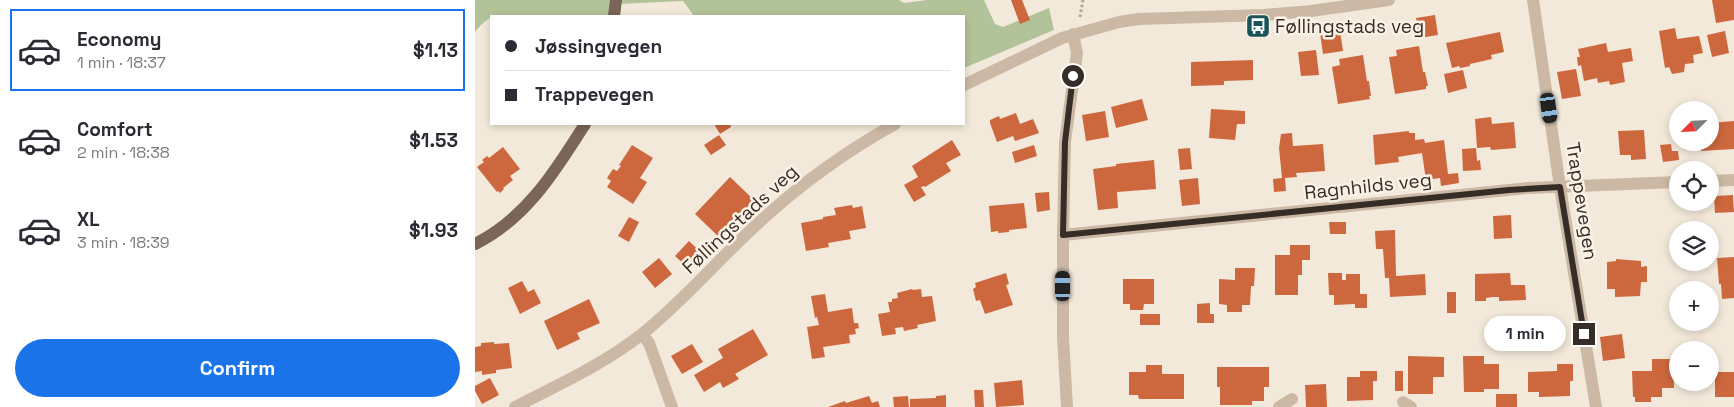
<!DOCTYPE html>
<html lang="en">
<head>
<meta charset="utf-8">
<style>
  body { margin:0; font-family:"Space Grotesk",sans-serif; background:#f7f7f7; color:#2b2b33; height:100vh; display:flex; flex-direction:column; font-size:19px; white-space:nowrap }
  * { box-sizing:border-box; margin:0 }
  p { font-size:16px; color:#7c7c81 }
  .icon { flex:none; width:28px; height:28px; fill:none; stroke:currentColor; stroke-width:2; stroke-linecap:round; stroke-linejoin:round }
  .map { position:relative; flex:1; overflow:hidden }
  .side { display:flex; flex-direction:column; background:#fff; width:475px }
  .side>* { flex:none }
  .top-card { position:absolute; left:15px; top:15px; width:475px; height:110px; border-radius:0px; box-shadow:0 2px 8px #0003; display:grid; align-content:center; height:110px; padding:0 15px; background:#fff }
  .needle { width:32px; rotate:246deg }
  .controls { position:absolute; left:1194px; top:101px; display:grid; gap:10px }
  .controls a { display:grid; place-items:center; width:50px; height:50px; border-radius:50%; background:#fff; box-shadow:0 2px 8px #0003; font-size:25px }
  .end { position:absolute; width:22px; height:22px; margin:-11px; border:6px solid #372d27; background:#fff; box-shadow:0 0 0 2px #fff }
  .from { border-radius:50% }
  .bubble { position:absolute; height:35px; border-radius:18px; background:#fff; box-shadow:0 2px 8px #0003; font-size:16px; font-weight:700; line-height:35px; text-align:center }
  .car { position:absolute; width:15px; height:30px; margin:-15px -8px; border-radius:6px; box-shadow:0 0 4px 1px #0007; background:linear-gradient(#222 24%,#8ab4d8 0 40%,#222 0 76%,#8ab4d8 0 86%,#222 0) }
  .top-card b { display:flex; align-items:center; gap:18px; height:48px; font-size:19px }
  .top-card b+b { border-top:1px solid #e1e1e2 }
  .top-card i { width:12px; height:12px; background:#2b2b33 }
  ul { padding:9px 0 0; list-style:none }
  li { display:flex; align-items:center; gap:15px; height:82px; margin:0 10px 8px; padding:0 5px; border:2px solid transparent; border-radius:0px }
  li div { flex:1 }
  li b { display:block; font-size:19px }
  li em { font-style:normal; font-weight:700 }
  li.current { border-color:#1a73e8 }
  li>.icon { width:45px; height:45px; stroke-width:1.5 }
  .cta { display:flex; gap:10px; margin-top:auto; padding:10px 15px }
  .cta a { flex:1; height:58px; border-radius:30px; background:#1a73e8; color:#fff; font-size:20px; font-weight:700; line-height:58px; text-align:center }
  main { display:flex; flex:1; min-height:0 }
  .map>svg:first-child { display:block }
  .green { fill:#b3c399 }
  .building { fill:#cd673e }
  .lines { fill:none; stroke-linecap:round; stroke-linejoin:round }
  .path { stroke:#b8a390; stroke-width:3; stroke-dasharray:2.5 2.5; stroke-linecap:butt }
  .minor { stroke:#ccb9a5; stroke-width:12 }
  .major { stroke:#7a6557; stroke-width:12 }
  .route { stroke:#372d27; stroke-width:6 }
  .labels { text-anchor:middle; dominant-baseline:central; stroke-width:5; stroke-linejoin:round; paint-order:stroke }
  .poi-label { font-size:19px; fill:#372d27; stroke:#fbf2e7; text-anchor:start }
  .street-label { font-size:19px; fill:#372d27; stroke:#fbf2e7 }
</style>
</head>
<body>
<main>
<section class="side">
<ul>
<li class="current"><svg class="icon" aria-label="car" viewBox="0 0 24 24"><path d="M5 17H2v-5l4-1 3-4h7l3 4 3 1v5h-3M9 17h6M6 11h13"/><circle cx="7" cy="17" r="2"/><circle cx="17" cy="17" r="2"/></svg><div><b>Economy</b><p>1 min · 18:37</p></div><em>$1.13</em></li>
<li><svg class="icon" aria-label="car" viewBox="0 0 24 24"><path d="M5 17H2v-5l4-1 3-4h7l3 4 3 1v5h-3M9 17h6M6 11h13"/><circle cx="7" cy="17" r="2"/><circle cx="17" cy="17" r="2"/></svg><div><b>Comfort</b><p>2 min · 18:38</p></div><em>$1.53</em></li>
<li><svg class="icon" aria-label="car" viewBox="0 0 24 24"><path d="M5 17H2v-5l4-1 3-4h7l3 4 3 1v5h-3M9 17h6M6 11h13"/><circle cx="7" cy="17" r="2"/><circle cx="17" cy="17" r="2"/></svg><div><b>XL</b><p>3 min · 18:39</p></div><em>$1.93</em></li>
</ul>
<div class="cta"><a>Confirm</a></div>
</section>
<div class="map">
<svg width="1259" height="407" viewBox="0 0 1259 407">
  <rect width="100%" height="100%" fill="#f3e9da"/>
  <!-- green -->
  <path class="green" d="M0 0H424L429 3 452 0H509L520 24 528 27 574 8 579 30 489 68V16H219L208 1 143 4 134 16H35C21 11 8 21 0 32Z"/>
  <!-- building -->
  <path class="building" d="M536 0H547L555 20 545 24Z
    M1237 0H1259V20L1241 23Z
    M960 15 963 35 944 38 941 18Z
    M1200 28 1202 39 1224 36 1228 53 1218 55 1219 63 1210 64 1209 72 1197 74 1194 67 1190 68 1184 31Z
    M865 30 868 51 848 54 845 33Z
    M1250 31 1254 53 1237 57 1232 35Z
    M1025 32 1029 52 1016 55 1017 59 995 64V66L985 68 984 66 977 68 971 43Z
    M1131 43 1133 52 1156 48 1158 61 1147 63 1150 82 1135 85 1134 81 1123 83 1122 78 1109 81 1106 65 1103 66 1102 57H1105L1103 49Z
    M944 46 948 72H950L953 86H951V89L920 94 914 57 922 56 921 50Z
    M841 50 844 75 826 76 823 52Z
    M888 55 892 81H894L896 96H894L895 99 863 104 857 67 865 65 864 59Z
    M778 60V80L749 81V85L716 86V62Z
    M1101 69 1106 96 1087 99 1082 72Z
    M988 70 992 88 973 93 969 74Z
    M667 99 673 120 641 128 636 107Z
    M736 109 770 111V124H762L760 140 734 138Z
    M630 111 634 137 611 141 607 115Z
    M541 113 545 124 558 119 564 133 540 141 538 136 522 142 515 123V120L524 116 525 119Z
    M1016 117 1017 124 1039 122 1041 148 1016 150 1015 147 1002 148 1000 119Z
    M1259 121V149L1226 151V142H1235V123Z
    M239 124H255L256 127 245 134Z
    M1169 130 1171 159 1156 160V155H1145L1143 131Z
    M934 131V133H940V140L949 139 950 143 969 140 973 174 983 173 984 183 966 186 965 178 951 180 947 153 923 157 924 162 900 165 898 135Z
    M817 133 818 146 848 144 850 171 821 173 822 177 810 178 811 191 799 192 798 179 807 178 804 148 806 134Z
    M244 135 251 145 236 155 229 145Z
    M477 140 486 155 471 163 476 171 450 187 449 186 446 187 451 195 439 202 429 185 443 177 437 166Z
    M1196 144 1197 151H1203L1204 160 1188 162 1185 145Z
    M157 145 178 158 165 178 172 182 158 204 132 187 136 181 132 178 138 169 142 171 146 166 144 165Z
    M559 145 562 156 540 163 537 152Z
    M28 147 45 169 35 176 38 180 28 188 29 189 25 193 23 191 22 192 2 167 9 162 7 160 12 156 14 158Z
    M715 148 717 169 705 170 703 149Z
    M1001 148 1002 161 1005 160 1006 170 988 171 987 149Z
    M679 160 681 189 642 192 643 208 623 210 618 169 641 166V164Z
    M255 177 279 200 244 237 220 214Z
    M723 178 725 204 707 206 704 180Z
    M574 192 575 210 562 212 560 193Z
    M1258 195 1259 212 1240 213 1239 196Z
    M549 203 552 228 534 230V232L523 233V231L516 232 514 206Z
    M377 205 378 208 387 206 391 228 374 231 376 239 353 243 354 247 331 251 326 223 348 219V217L361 215 359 208Z
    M1036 215 1037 238 1019 239 1018 216Z
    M154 217 164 222 154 242 143 236Z
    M854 222H871V234H855Z
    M920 230 921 276 950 274 951 295 915 297 914 278H910L908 249H901L900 231Z
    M214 241 228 254 214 269 200 256Z
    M815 245H835V260H827V275H823V295H800V255H815Z
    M1259 257V298L1247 299 1246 284H1244L1242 258Z
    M184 258 197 274 180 288 167 272Z
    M1141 259 1166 261V267L1172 266V282H1166L1165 296 1140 297V289H1132V262L1141 261Z
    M760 268H780L779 286H776L775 305H767V312H752V305L744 304V279L760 280Z
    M531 273 534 284 531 285 538 305 510 314 505 300 501 301 498 289 501 287 500 283Z
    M853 273H867V280H871V274H885V294H892V308H880V304L859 305V295H854Z
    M1035 273 1036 285H1050L1051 300 1024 301V297H1018L1011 298V301H1000V274Z
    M648 279H679V304H669L668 310H655V304H648Z
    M47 281 53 292 59 289 66 303 45 314 33 288Z
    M437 289 438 290 446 289 447 297 457 296 461 321 442 325 443 328 429 331 428 327 420 328 421 334 407 336 403 314 415 312 413 302H417V299L423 298 422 293Z
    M972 292H981V313H972Z
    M350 294 353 312 377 308 379 323H383L384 328 380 329 381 334 374 335 375 343 348 347 350 357 337 359 332 327 344 325 342 317 340 318 336 296Z
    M114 299 125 323 102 333 105 339 82 350 69 321Z
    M735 303V314H739V323H722V304Z
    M665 314H685V325H665Z
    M278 329 293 355 260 374 264 379 248 388 245 382 229 392 219 375 248 358 243 349Z
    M1147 334 1150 358 1128 361 1125 337Z
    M19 342V344L34 343 37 368 21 370V373L7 375V371L0 372V347L6 346V343Z
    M217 344 228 362 207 374 196 356Z
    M933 356 969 357V377H958V394H933Z
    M988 356H1009V364H1024V389H1009V392H989Z
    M1177 359H1198L1199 388H1187V397H1176V402H1160V397H1158L1157 371H1177Z
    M1082 364H1098V381H1095V396L1064 397V392H1053V372L1082 371Z
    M671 365H687V374H709V399H664L663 395H654V372H671Z
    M742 367H794V387H789V401H777V405H745V387H742Z
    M885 371H902V381H898V400L872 401V377H885Z
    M920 371H928V391H920Z
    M1240 372H1259V397H1240Z
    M15 378 24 395 7 404 0 391V386Z
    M547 380 549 405 521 407 519 383Z
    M851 384 852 407H831L830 385Z
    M499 390H508L509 407H500Z
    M1021 394H1042V407H1021Z
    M471 395V407H435V399L461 398V396Z
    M394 396 397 403 403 401 405 407H353L370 401 371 403Z
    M433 396 434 407H419L418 397Z"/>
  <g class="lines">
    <!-- path -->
    <path class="path" d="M605 17 608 0"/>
    <!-- minor -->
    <path class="minor" d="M1058 0 1085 187 1121 407
      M489 85 587 38 644 22 664 19 788 15 836 11 914 0
      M1235 181 1259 180
      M588 235 1053 188 1202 182
      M167 334 174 343 197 407
      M928 402 936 407
      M40 407C83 385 129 364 167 334 207 302 240 263 277 229 320 188 368 153 420 124
      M592 407 588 337V235L590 142 602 53 598 34
      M804 407 817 399"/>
    <!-- major -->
    <path class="major" d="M139 16 141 0
      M0 244C51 219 81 170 110 124"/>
  </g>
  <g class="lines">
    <!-- route -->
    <path class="route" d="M598 76 590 142 588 235 1034 190 1085 187 1109 334"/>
  </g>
  <!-- icons -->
  <defs>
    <symbol id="bus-square" viewBox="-11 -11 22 22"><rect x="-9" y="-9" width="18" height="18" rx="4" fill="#1a545b" stroke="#fbf2e7"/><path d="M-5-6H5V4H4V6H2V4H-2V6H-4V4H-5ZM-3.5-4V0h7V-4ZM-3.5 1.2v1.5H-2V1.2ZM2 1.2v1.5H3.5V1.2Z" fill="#fff"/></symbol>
  </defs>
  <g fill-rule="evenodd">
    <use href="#bus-square" x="769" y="12" width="28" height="28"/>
  </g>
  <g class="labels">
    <!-- poi labels -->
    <g class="poi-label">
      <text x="800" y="26">Føllingstads veg</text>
    </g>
    <!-- street labels -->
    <g class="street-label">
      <text transform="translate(893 186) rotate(-6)">Ragnhilds veg</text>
      <text transform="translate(1107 201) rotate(81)">Trappevegen</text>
      <text transform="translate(265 219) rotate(-43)">Føllingstads veg</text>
    </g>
  </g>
</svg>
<div class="controls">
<a><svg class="needle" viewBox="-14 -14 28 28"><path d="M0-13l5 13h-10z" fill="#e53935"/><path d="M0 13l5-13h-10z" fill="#7c7c81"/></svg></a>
<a><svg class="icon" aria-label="locate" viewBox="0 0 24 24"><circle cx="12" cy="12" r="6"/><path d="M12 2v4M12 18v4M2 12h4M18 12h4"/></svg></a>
<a><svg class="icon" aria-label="layers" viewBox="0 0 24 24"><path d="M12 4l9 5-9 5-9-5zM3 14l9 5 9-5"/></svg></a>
<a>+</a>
<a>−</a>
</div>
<i class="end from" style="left:598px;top:76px"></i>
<i class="end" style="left:1109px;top:334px"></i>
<div class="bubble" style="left:1009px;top:316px;width:82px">1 min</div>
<i class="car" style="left:1074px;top:108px;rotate:172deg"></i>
<i class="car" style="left:588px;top:286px;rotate:0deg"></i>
<div class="top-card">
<b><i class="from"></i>Jøssingvegen</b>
<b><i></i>Trappevegen</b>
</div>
</div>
</main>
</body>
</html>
